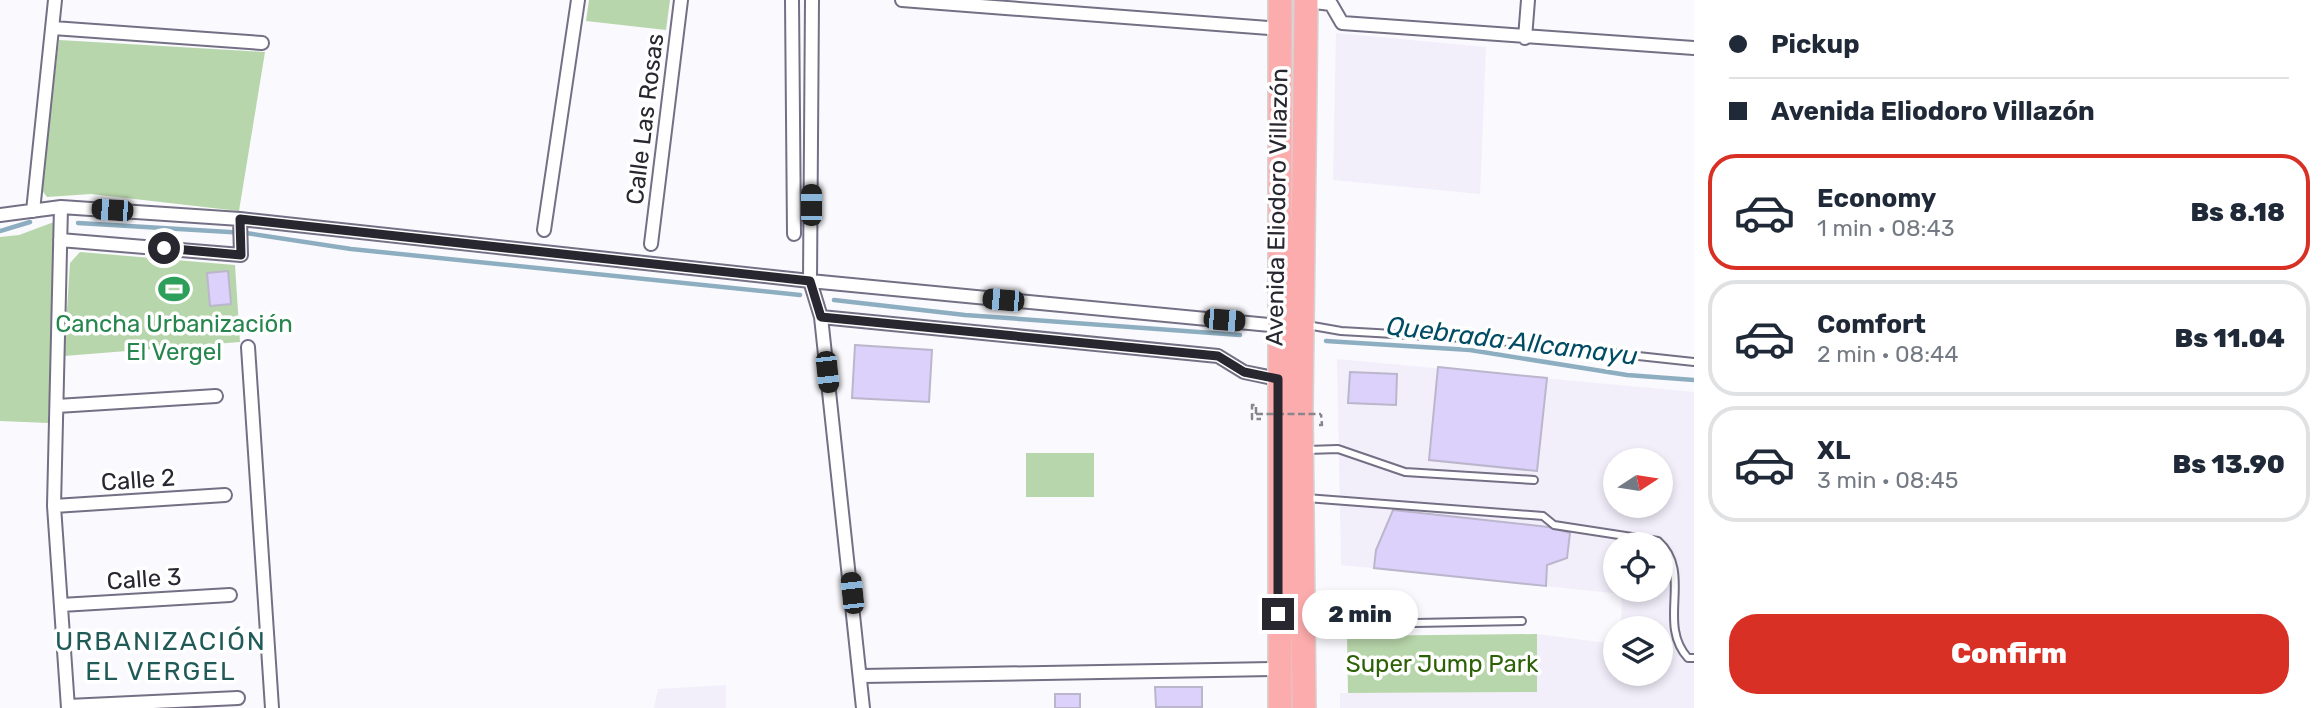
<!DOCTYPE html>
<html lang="en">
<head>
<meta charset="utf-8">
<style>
  body { margin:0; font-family:Rubik,sans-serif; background:#f6f6f7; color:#1f2937; height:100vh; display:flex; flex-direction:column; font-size:26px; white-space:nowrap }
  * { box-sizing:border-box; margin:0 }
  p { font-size:23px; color:#747a83 }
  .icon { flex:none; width:38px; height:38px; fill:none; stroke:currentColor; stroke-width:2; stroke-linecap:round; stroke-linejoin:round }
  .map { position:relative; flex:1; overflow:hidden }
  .side { display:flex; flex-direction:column; background:#fff; width:630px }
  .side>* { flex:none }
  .hud { display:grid; align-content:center; height:154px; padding:0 35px; background:#fff }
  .needle { width:46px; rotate:78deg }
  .tools { position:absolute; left:1603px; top:448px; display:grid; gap:14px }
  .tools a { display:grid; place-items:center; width:70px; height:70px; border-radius:50%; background:#fff; box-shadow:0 4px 10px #0003; font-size:35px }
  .end { position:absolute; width:32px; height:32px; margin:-16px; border:9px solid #28262f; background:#fff; box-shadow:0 0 0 4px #fff }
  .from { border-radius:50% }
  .bubble { position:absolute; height:49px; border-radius:24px; background:#fff; box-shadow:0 4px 10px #0003; font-size:23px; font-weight:800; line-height:49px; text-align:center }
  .car { position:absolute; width:21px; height:42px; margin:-21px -10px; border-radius:9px; box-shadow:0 0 5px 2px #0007; background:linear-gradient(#222 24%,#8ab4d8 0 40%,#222 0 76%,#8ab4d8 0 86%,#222 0) }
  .hud b { display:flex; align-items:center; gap:24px; height:66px; font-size:26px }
  .hud b+b { border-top:2px solid #e0e1e3 }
  .hud i { width:18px; height:18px; background:#1f2937 }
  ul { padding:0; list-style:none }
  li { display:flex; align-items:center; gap:21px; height:116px; margin:0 14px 10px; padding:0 21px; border:4px solid #e0e1e3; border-radius:28px }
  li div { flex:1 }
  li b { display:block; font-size:26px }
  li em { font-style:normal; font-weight:800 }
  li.on { border-color:#d93025 }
  li>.icon { width:63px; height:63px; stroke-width:1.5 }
  .primary-button { display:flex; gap:14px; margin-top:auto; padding:14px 35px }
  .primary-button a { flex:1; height:80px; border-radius:28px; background:#d93025; color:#fff; font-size:28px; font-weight:800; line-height:80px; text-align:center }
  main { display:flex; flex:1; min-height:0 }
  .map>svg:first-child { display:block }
  .built { fill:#f2effb; fill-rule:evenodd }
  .green { fill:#b8d6ab }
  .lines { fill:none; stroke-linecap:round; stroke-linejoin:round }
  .stream { stroke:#8daec1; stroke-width:4.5 }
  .building { fill:#dbd1fb; stroke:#bbb6cc; stroke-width:2 }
  .lane-casing { stroke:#746f84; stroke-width:10 }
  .street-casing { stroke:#746f84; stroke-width:16 }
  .highway-casing { stroke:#d4d4d5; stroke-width:26 }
  .path { stroke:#88868d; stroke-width:2.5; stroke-dasharray:7 3.5; stroke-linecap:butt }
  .lane { stroke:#fff; stroke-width:6 }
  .street { stroke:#fff; stroke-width:12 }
  .highway { stroke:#fdacad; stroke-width:23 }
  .path-bridge { stroke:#88868d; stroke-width:2.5; stroke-dasharray:7 3.5; stroke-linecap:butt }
  .route { stroke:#28262f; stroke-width:9 }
  .labels { text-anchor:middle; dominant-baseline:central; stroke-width:7; stroke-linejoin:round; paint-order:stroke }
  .street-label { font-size:24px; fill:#28262f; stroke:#fff }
  .leisure-label { font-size:24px; fill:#27864d; stroke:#fff }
  .park-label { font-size:24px; fill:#2d6106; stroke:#fff }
  .water-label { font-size:26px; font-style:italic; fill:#004c64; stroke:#fff }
  .neighbourhood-label { font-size:26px; letter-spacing:2px; fill:#215b58; stroke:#fff }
</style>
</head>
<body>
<main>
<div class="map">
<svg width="1694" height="708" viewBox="0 0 1694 708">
  <rect width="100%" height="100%" fill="#faf9fd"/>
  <!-- built -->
  <path class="built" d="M1336 33 1486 47 1480 194 1333 180Z
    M1337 359 1694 392V708H1340V693L1537 692V634L1615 644V674H1661V628H1621L1622 594 1341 565ZM1615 460H1661V506H1615ZM1615 544H1661V590H1615Z
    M726 685V708H654L658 689Z"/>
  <!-- green -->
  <path class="green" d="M589 0H670L666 30 586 21Z
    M59 40 265 52 239 211 91 194 47 197 41 189Z
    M54 222 57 248 48 423 0 421V237L19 235Z
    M80 252 235 265 240 342 64 356 70 263Z
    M1026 453H1094V497H1026Z
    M1537 634V692L1348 693 1347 636Z"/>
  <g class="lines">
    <!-- stream -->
    <path class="stream" d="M78 223 246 233 351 249 800 295
      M0 231 30 222
      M834 300 965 315 1240 335
      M1326 341 1470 350 1627 375 1694 380"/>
  </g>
  <!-- building -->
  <path class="building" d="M228 271 231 304 210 306 207 273Z
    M855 345 932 350 929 402 852 398Z
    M1438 367 1547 378 1537 471 1429 460Z
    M1350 372 1397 374 1396 405 1348 403Z
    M1393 510 1548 527 1570 533 1567 558 1547 565 1546 586 1374 568 1376 550Z
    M1155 687H1202V707H1156Z
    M1055 694H1080V708H1055Z"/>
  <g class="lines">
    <defs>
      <path id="lane" d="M1307 325 1341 331 1481 339 1694 362
        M1307 450 1338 449 1405 472 1534 480
        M1306 498 1543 516 1554 525 1658 541C1694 573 1656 623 1688 658H1694
        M1308 625 1522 621"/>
      <path id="street" d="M792 0 794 234
        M812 0 810 281 821 317 863 708
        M902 0 1281 29
        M1306 1 1331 4 1342 23 1694 48
        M53 28 262 43
        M1525 38 1528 0
        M61 207 54 506 68 708
        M33 211 55 0
        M0 215 61 207 240 219 810 281 1279 326
        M544 230 578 0
        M60 240 241 255 240 219
        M651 244 681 0
        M821 317 1218 356 1244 372 1278 379
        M248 347 272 708
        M57 406 216 396
        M54 506 225 495
        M61 605 230 595
        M862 676 1278 669
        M68 706 238 698"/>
      <path id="highway" d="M1280 708V0
        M1304 708 1301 408 1306 0"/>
    </defs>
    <!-- lane casing -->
    <use href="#lane" class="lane-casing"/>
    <!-- street casing -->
    <use href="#street" class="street-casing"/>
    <!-- highway casing -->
    <use href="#highway" class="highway-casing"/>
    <!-- path -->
    <path class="path" d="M1256 414V405H1252V419H1261
      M1319 425H1322L1321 414"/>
    <!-- lane -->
    <use href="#lane" class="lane"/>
    <!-- street -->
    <use href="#street" class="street"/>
    <!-- highway -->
    <use href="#highway" class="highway"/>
    <!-- path-bridge -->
    <path class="path-bridge" d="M1256 414H1321"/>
  </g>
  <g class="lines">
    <!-- route -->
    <path class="route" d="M164 248 241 255 240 219 810 281 821 317 1218 356 1244 372 1278 379V614"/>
  </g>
  <!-- icons -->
  <defs>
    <symbol id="stadium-bare" viewBox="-9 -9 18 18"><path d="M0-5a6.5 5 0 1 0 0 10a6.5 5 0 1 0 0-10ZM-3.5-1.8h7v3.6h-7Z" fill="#2e9e5b" stroke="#fff" stroke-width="2.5" paint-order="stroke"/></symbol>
  </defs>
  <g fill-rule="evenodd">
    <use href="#stadium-bare" x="152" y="267" width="44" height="44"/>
  </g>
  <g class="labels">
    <!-- street labels -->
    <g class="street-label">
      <text transform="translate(645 119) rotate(-83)">Calle Las Rosas</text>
      <text transform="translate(1277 207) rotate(-89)">Avenida Eliodoro Villazón</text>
      <text transform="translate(138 480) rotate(-4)">Calle 2</text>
      <text transform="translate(144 579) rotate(-4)">Calle 3</text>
    </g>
    <!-- leisure labels -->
    <g class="leisure-label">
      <text x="174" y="324">Cancha Urbanización<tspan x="174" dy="28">El Vergel</tspan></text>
    </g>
    <!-- park labels -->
    <g class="park-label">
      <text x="1442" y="664">Super Jump Park</text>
    </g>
    <!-- water labels -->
    <g class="water-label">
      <text transform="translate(1512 341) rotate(7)">Quebrada Allcamayu</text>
    </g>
    <!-- neighbourhood labels -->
    <g class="neighbourhood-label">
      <text x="161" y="641">URBANIZACIÓN<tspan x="161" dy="30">EL VERGEL</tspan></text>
    </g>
  </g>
</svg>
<div class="tools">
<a><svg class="needle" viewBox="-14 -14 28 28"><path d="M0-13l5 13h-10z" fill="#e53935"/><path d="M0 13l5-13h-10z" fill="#747a83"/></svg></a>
<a><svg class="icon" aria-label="locate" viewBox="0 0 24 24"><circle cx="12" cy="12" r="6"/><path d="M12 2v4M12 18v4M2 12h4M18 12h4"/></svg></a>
<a><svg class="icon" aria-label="layers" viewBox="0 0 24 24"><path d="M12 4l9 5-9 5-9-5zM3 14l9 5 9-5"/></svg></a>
</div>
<i class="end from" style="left:164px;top:248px"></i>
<i class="end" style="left:1278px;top:614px"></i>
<div class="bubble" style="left:1302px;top:590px;width:116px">2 min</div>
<i class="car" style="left:811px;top:205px;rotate:0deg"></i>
<i class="car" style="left:112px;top:210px;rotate:274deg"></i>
<i class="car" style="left:1003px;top:300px;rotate:275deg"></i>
<i class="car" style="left:1224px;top:320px;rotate:95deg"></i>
<i class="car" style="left:827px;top:372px;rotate:174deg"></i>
<i class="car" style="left:852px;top:593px;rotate:354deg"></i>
</div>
<section class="side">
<div class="hud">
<b><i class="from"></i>Pickup</b>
<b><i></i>Avenida Eliodoro Villazón</b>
</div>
<ul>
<li class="on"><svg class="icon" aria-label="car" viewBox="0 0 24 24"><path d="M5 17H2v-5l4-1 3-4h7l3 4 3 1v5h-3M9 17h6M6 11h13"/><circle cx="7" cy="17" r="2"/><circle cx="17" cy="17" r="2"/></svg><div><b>Economy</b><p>1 min · 08:43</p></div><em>Bs 8.18</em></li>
<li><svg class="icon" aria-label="car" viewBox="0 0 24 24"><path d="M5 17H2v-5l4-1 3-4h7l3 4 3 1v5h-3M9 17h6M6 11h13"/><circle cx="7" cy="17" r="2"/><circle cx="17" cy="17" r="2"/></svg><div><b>Comfort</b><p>2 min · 08:44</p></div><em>Bs 11.04</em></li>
<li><svg class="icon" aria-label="car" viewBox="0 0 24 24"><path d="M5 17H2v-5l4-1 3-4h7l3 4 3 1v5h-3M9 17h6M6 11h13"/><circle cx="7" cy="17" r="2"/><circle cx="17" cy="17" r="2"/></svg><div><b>XL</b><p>3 min · 08:45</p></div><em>Bs 13.90</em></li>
</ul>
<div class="primary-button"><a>Confirm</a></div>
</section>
</main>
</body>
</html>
